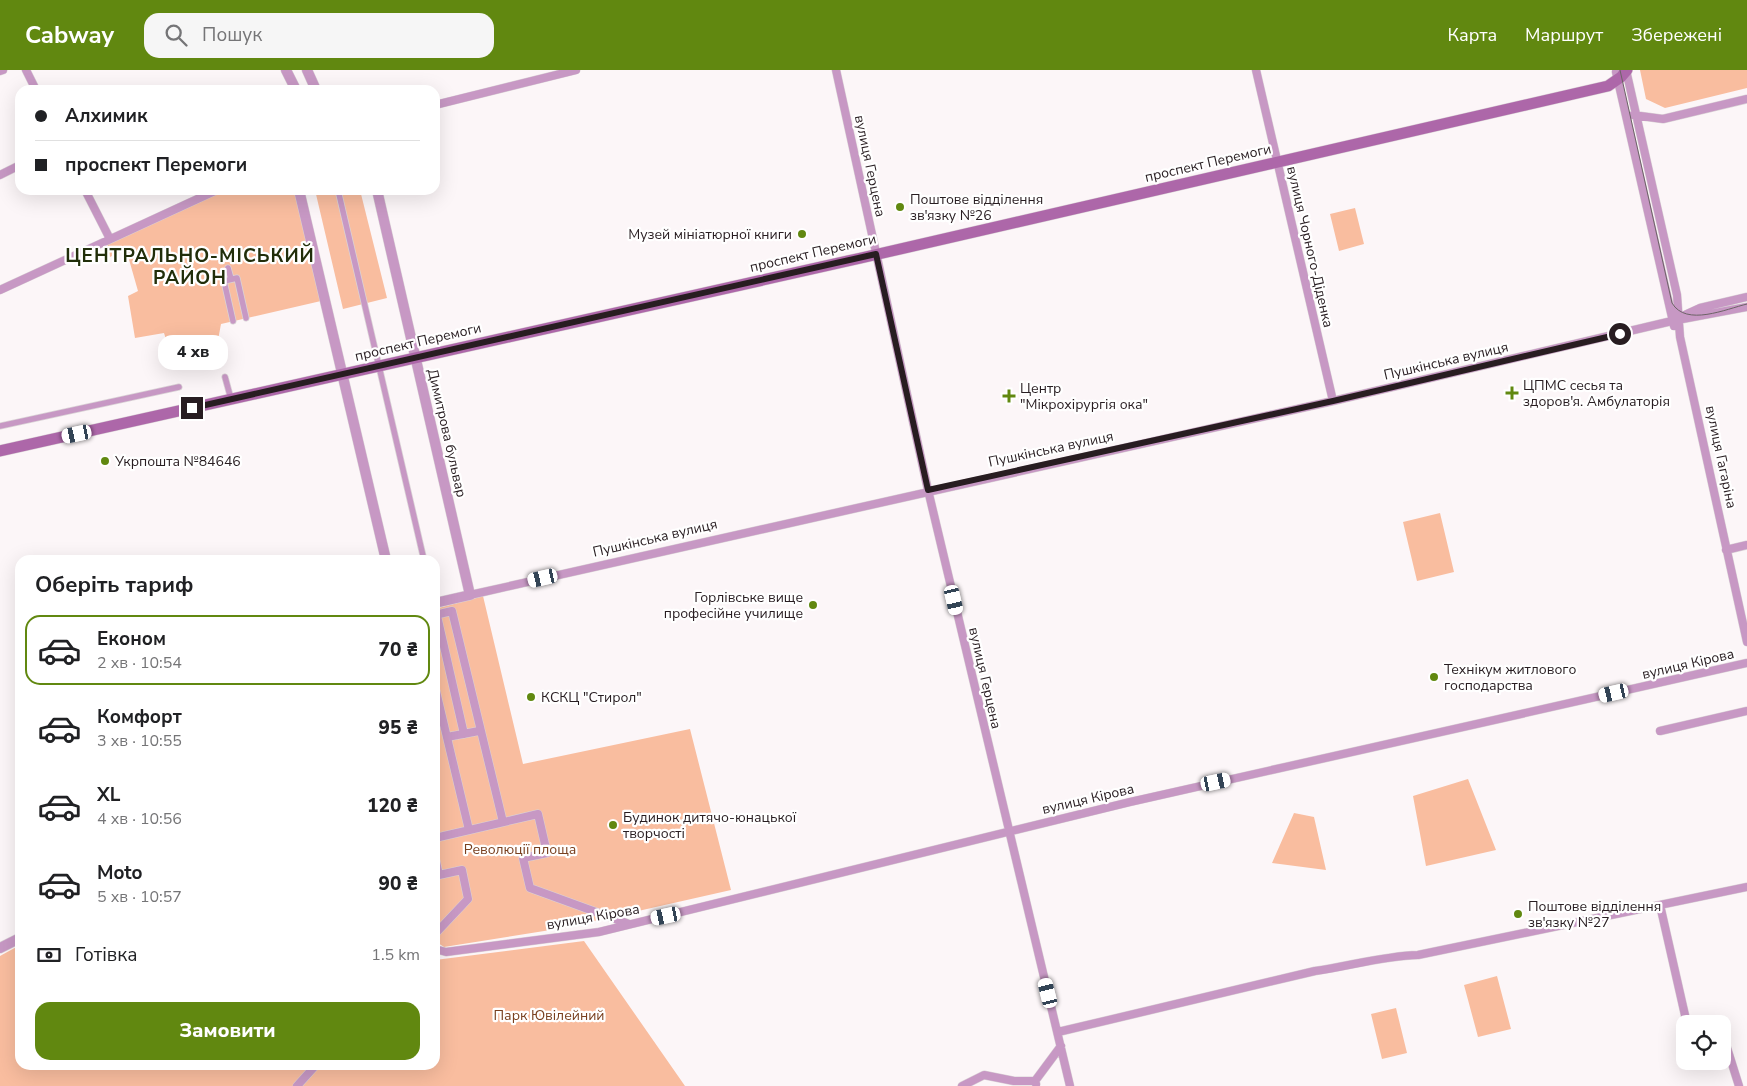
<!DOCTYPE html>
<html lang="uk">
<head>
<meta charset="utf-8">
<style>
  body { margin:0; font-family:"Nunito Sans",sans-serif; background:#f6f6f6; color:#202124; height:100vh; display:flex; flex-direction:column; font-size:19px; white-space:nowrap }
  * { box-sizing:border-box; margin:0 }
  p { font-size:16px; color:#757577 }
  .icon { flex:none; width:28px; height:28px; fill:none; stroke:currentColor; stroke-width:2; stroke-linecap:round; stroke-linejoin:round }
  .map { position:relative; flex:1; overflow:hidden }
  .side { position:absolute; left:15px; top:485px; width:425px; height:515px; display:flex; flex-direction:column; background:#fff; border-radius:15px; box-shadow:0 5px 20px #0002 }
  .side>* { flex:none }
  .banner { position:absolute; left:15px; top:15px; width:425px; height:110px; border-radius:15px; box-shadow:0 5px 20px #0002; display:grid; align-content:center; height:110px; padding:0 20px; background:#fff }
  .controls { position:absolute; left:1676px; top:945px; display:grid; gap:10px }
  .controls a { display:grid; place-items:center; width:55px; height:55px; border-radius:10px; background:#fff; box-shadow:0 5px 20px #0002; font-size:25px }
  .end { position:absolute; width:22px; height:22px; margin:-11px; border:6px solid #281d21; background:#fff; box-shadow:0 0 0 2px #fff }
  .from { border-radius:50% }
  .bubble { position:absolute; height:35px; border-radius:15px; background:#fff; box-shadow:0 5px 20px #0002; font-size:16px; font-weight:800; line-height:35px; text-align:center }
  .car { position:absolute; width:15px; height:30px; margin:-15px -8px; border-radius:6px; box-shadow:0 0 4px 1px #0007; background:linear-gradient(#fff 24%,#345 0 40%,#fff 0 76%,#345 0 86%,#fff 0) }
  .banner b { display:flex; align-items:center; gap:18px; height:48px; font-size:19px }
  .banner b+b { border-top:1px solid #e0e0e0 }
  .banner i { width:12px; height:12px; background:#202124 }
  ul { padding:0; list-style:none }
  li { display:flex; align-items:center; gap:15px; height:70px; margin:0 10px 8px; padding:0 10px; border:2px solid transparent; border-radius:15px }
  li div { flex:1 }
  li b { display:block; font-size:19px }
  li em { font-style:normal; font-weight:800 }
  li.current { border-color:#618810 }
  li>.icon { width:45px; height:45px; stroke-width:1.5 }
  h2 { padding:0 20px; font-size:22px; line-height:60px }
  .pay { display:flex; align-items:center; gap:12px; height:55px; padding:0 20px; font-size:19px }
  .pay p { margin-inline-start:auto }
  .primary-button { display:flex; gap:10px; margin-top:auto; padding:10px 20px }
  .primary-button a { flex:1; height:58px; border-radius:15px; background:#618810; color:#fff; font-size:20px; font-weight:800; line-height:58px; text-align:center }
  header { display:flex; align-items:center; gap:30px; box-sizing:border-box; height:70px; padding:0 25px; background:#618810; color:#fff }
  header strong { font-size:24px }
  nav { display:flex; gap:28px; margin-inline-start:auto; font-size:18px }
  .search { width:350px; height:45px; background:#f6f6f6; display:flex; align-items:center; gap:12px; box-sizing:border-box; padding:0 18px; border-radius:15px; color:#757577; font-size:19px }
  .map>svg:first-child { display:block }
  .green { fill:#f9bd9f }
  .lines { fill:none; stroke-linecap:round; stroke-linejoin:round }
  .pedestrian-casing { stroke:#dad3d6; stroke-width:7 }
  .minor-casing { stroke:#dad3d6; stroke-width:9 }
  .tertiary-casing { stroke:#dad3d6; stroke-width:11 }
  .secondary-casing { stroke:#dad3d6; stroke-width:12 }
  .pedestrian { stroke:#c798c4; stroke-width:5.5 }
  .minor { stroke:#c798c4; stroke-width:8 }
  .tertiary { stroke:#c798c4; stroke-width:10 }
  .secondary { stroke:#ad67a9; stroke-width:11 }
  .tram { stroke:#6c6366; stroke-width:1 }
  .route { stroke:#281d21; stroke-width:6 }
  .poi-dot { fill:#618810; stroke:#fff; stroke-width:2 }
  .labels { text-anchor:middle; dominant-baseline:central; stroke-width:4.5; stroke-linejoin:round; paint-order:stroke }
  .street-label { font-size:14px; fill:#281d21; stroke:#fff }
  .poi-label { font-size:14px; fill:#281d21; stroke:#fff; text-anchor:start }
  .park-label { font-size:14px; fill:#79401f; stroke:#fff }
  .district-label { font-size:19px; font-weight:bold; letter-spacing:1px; fill:#212e0a; stroke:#fff }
</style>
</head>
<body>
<header>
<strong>Cabway</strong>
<div class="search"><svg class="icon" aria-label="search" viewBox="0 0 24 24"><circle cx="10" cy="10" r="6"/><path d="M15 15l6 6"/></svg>Пошук</div>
<nav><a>Карта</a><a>Маршрут</a><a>Збережені</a></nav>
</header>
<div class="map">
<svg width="1747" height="1016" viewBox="0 0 1747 1016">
  <rect width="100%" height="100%" fill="#fcf6f8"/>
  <!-- green -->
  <path class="green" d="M1640 0H1747V18L1665 38 1646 29Z
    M212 120H296L321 231 221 254 215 286 174 295 164 263 135 268 128 226 138 221 126 179 110 187 106 169Z
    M315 120H360L387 228 343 239Z
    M1355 138 1364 174 1339 181 1330 144Z
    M1440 443 1454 502 1417 511 1403 452Z
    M483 526 523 694 690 659 731 820 563 858 444 877 435 871V687L437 682 435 672V539Z
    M1468 709 1496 780 1426 796 1413 726Z
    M1294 743 1314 747 1326 800 1272 793Z
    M584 871 685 1016H0V886L20 875V995H435V890Z
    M1497 906 1511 959 1478 967 1464 915Z
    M1396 938 1407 983 1382 989 1371 944Z"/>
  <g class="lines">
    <defs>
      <path id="pedestrian" d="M338 120 424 490
        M228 198 231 209
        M233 251 224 211 237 208 246 248
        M225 307 231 329
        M0 356 179 317"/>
      <path id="minor" d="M26 0 36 20
        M836 0 928 420 1070 1016
        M1256 0 1333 331
        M1626 0 1677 225 1680 267 1747 572
        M0 1 3 0
        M1616 2 1674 256
        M435 35 576 0
        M1633 45 1663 49 1747 29
        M0 105 20 95
        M85 120 110 169
        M0 220 217 120
        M1676 249 1700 238 1747 227
        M1726 480 1747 475
        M470 525 1333 331 1672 251 1747 237
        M435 537 464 664
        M435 545 452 541 503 752
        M435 617 469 760
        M1660 661 1747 641
        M447 667 479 661
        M435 768 538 744 547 783 523 788 530 818 629 854
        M435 787 439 805 462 800 468 829 435 864
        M1660 835 1687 954
        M435 879 446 882 599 862 1130 732 1747 593
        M1058 962 1315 901C1350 896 1383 886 1418 885L1747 817
        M1722 962 1739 1016
        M1036 1014 1035 1011 1061 976
        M297 1016 316 995
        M962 1016 984 1005 1014 1011H1035"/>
      <path id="tertiary" d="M286 0 296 20
        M307 0 316 20
        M299 120 386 490
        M377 120 470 525 435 533
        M0 878 20 868"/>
      <path id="secondary" d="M0 381 861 188 1608 16 1621 7 1627 0"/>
    </defs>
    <!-- pedestrian casing -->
    <use href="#pedestrian" class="pedestrian-casing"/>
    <!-- minor casing -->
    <use href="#minor" class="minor-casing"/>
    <!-- tertiary casing -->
    <use href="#tertiary" class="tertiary-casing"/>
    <!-- secondary casing -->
    <use href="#secondary" class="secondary-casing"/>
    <!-- pedestrian -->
    <use href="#pedestrian" class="pedestrian"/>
    <!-- minor -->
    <use href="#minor" class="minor"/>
    <!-- tertiary -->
    <use href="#tertiary" class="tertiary"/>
    <!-- secondary -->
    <use href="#secondary" class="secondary"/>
    <!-- tram -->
    <path class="tram" d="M1620 0 1672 233C1686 257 1726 239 1747 234"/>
  </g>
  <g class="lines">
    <!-- route -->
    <path class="route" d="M192 338 876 184 928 420 1333 331 1620 264"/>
  </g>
  <!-- markers -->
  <g class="poi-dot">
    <circle cx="900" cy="137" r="5"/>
    <circle cx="802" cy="164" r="5"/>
    <path d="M1509.5 315.5h5v5h5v5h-5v5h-5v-5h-5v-5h5z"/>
    <path d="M1006.5 318.5h5v5h5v5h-5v5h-5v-5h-5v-5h5z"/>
    <circle cx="105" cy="391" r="5"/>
    <circle cx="813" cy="535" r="5"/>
    <circle cx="1434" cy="607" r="5"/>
    <circle cx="531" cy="627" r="5"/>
    <circle cx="613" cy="755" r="5"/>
    <circle cx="1518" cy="844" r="5"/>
  </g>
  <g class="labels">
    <!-- street labels -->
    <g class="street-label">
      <text transform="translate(1208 93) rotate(-13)">проспект Перемоги</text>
      <text transform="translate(870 96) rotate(78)">вулиця Герцена</text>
      <text transform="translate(1310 177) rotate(77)">вулиця Чорного-Діденка</text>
      <text transform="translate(813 183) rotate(-13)">проспект Перемоги</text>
      <text transform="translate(418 272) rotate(-13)">проспект Перемоги</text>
      <text transform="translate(1446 291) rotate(-13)">Пушкінська вулиця</text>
      <text transform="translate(447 363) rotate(77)">Димитрова бульвар</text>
      <text transform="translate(1051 379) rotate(-12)">Пушкінська вулиця</text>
      <text transform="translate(1721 387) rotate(78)">вулиця Гагаріна</text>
      <text transform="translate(655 468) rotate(-13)">Пушкінська вулиця</text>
      <text transform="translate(1688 594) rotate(-13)">вулиця Кірова</text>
      <text transform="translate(985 608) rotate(77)">вулиця Герцена</text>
      <text transform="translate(1088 729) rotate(-13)">вулиця Кірова</text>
      <text transform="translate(593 847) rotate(-10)">вулиця Кірова</text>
    </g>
    <!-- poi labels -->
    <g class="poi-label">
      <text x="910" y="129">Поштове відділення<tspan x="910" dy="16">зв'язку №26</tspan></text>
      <text x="792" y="164" text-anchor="end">Музей мініатюрної книги</text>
      <text x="1523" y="315">ЦПМС сесья та<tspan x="1523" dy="16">здоров'я. Амбулаторія</tspan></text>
      <text x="1020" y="318">Центр<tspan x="1020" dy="16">"Мікрохірургія ока"</tspan></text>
      <text x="115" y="391">Укрпошта №84646</text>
      <text x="803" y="527" text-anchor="end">Горлівське вище<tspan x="803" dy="16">професійне училище</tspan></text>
      <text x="1444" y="599">Технікум житлового<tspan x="1444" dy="16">господарства</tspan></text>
      <text x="541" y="627">КСКЦ "Стирол"</text>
      <text x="623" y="747">Будинок дитячо-юнацької<tspan x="623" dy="16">творчості</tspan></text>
      <text x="1528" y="836">Поштове відділення<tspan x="1528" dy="16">зв'язку №27</tspan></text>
    </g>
    <!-- park labels -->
    <g class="park-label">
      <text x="520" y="779">Революції площа</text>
      <text x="549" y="945">Парк Ювілейний</text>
    </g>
    <!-- district labels -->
    <g class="district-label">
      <text x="190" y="186">ЦЕНТРАЛЬНО-МІСЬКИЙ<tspan x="190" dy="22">РАЙОН</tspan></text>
    </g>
  </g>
</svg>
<div class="controls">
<a><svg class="icon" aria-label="locate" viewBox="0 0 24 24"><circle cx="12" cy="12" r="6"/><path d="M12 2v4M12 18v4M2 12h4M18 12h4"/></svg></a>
</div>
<i class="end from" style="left:1620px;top:264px"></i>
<i class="end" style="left:192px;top:338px"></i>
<div class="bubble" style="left:158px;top:265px;width:70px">4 хв</div>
<i class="car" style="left:77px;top:364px;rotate:258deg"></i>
<i class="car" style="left:543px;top:508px;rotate:257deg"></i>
<i class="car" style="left:954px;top:530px;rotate:167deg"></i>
<i class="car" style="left:1614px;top:623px;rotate:257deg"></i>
<i class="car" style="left:1216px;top:712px;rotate:78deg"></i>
<i class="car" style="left:666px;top:846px;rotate:258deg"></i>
<i class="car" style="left:1048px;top:923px;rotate:346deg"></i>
<div class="banner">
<b><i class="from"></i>Алхимик</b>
<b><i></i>проспект Перемоги</b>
</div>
<section class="side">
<h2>Оберіть тариф</h2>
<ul>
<li class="current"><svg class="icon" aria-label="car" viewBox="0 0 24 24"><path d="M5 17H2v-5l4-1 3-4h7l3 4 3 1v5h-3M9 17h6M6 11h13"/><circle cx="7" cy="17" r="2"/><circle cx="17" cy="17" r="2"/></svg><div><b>Економ</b><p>2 хв · 10:54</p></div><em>70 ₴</em></li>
<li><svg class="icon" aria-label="car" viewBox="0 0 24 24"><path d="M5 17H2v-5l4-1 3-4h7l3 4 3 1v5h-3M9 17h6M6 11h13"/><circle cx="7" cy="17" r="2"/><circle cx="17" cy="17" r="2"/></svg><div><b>Комфорт</b><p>3 хв · 10:55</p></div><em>95 ₴</em></li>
<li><svg class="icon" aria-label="car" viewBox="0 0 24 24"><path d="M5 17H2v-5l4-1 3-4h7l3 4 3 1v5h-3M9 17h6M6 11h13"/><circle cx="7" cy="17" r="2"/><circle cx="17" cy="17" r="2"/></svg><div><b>XL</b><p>4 хв · 10:56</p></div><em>120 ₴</em></li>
<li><svg class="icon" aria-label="car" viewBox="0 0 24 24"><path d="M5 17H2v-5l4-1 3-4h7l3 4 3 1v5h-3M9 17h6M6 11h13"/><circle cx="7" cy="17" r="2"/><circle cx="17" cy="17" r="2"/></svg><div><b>Moto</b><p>5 хв · 10:57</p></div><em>90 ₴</em></li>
</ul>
<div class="pay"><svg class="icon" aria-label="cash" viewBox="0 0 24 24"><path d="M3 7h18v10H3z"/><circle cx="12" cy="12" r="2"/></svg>Готівка<p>1.5 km</p></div>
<div class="primary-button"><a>Замовити</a></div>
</section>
</div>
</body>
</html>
